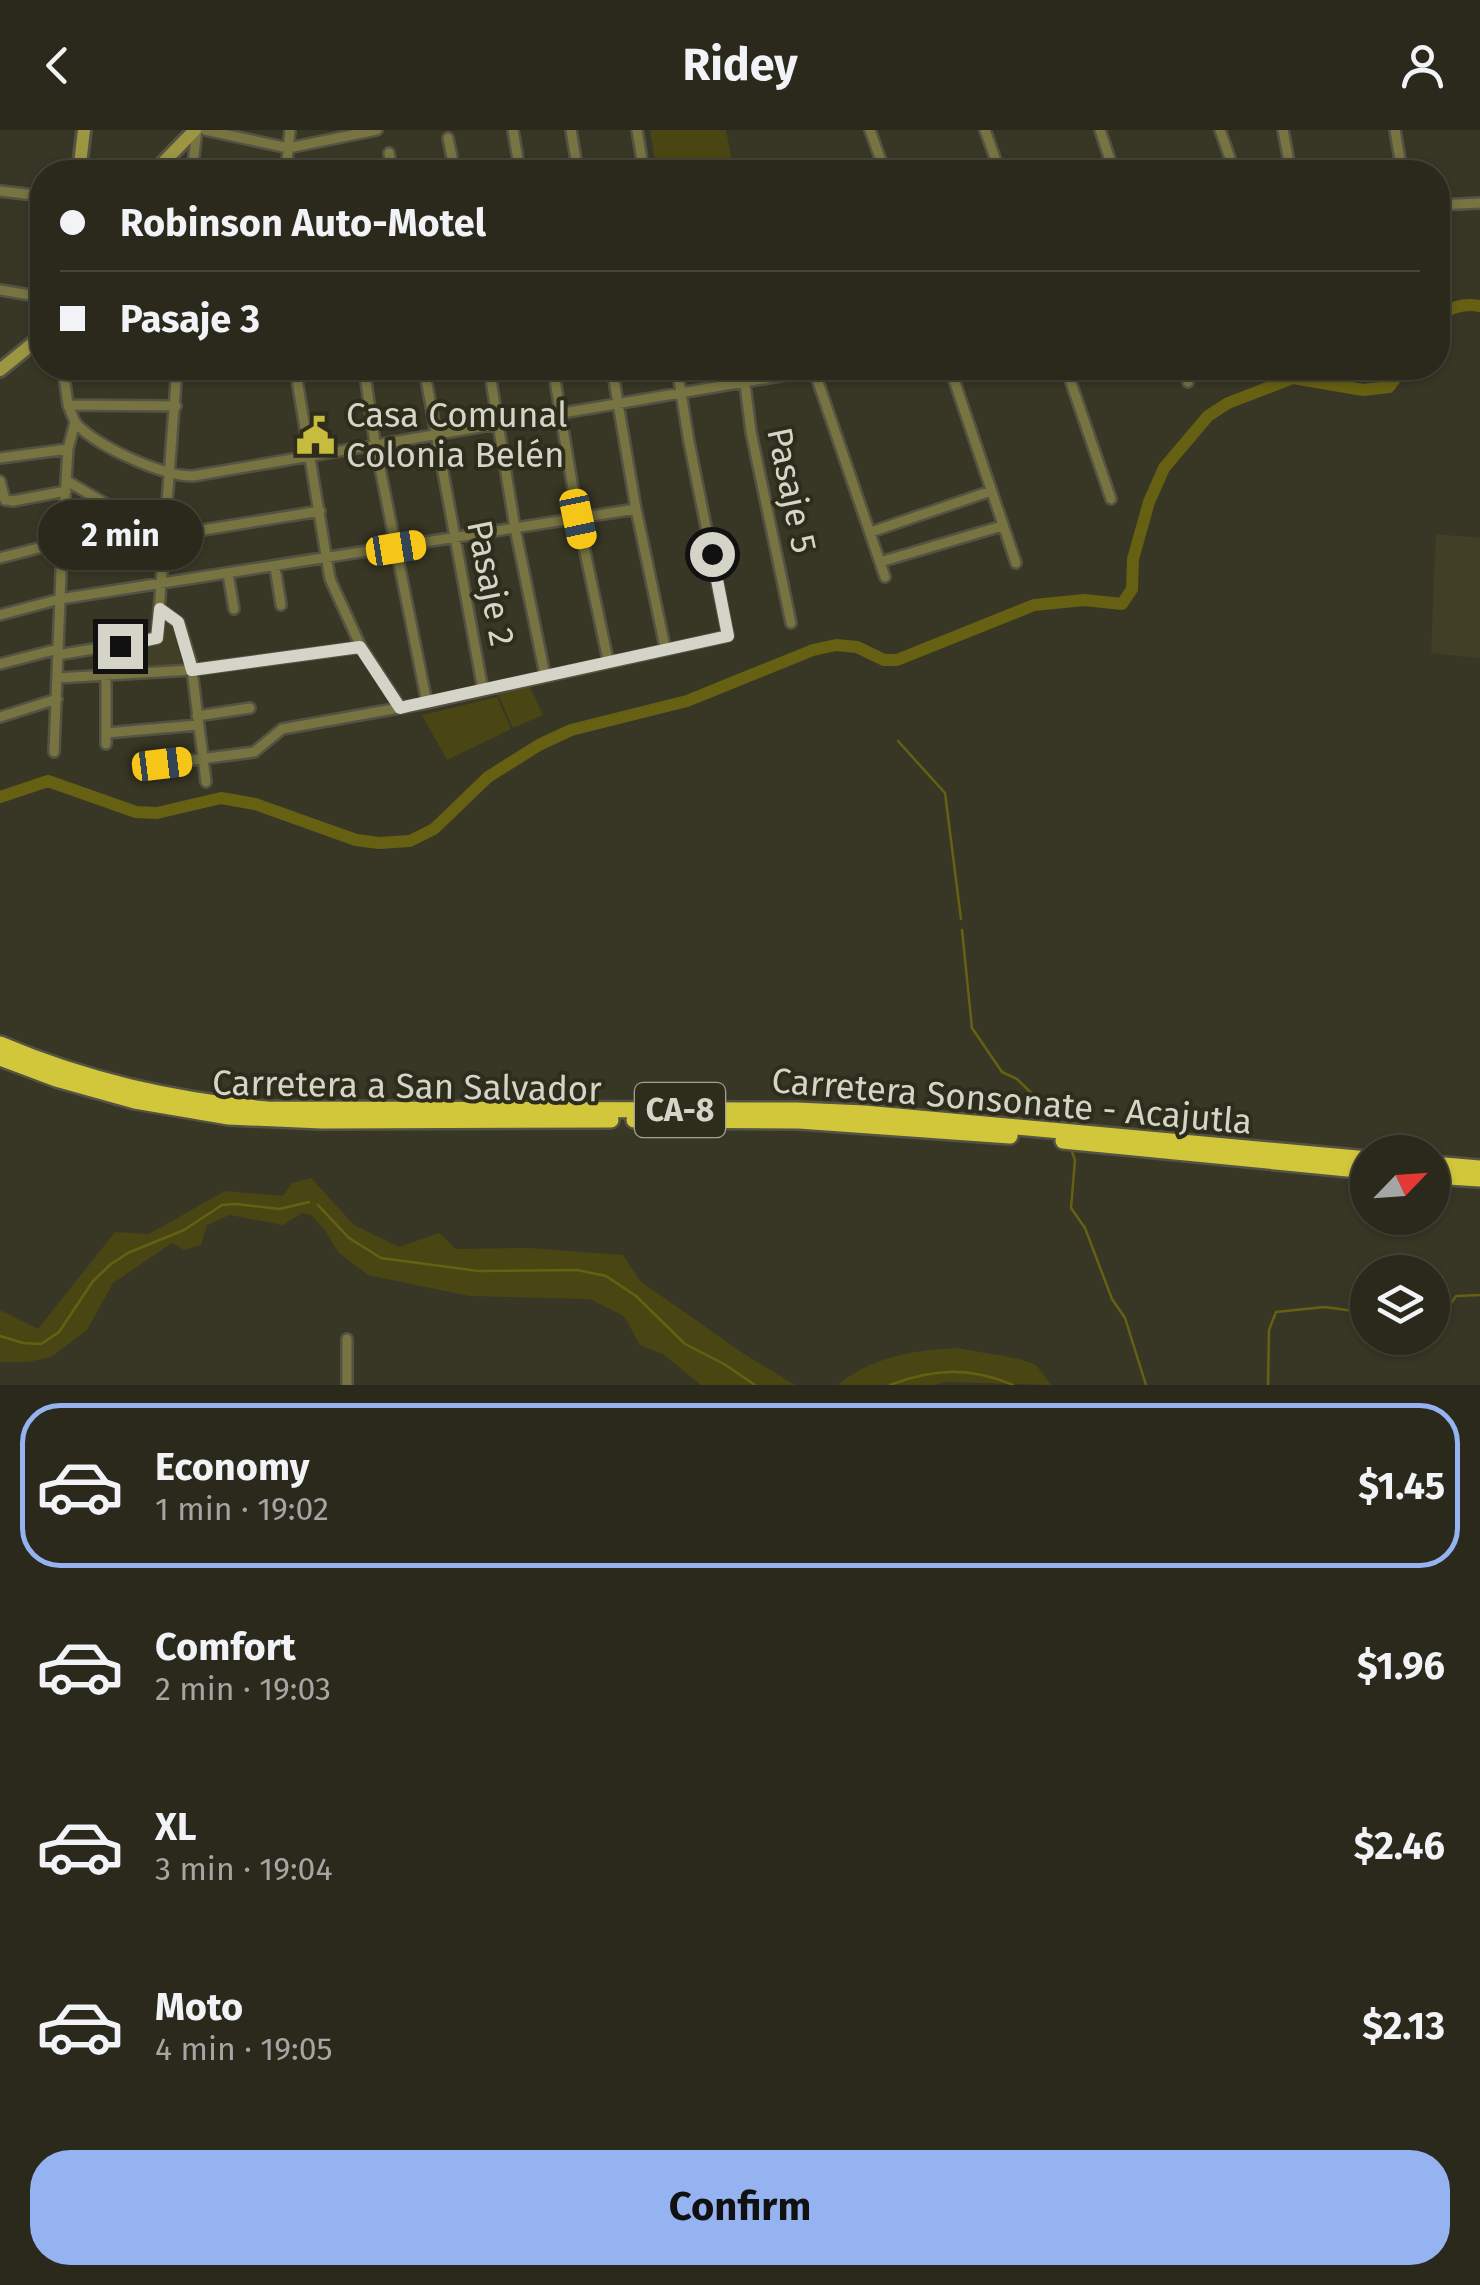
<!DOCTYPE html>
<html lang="en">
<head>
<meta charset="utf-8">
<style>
  body { margin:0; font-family:"Fira Sans",sans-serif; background:#323125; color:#f1f3f6; height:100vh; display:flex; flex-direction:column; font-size:38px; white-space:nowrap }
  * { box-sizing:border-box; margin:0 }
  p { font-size:32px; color:#a5a6a3 }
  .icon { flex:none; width:55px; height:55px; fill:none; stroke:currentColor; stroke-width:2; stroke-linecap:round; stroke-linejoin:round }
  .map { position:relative; height:1255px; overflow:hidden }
  .drawer { display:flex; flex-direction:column; background:#2a291c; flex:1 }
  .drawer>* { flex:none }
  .banner { position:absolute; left:30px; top:30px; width:1420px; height:220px; border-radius:40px; box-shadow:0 2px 8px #0004,0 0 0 2px #46453b; display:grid; align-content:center; height:220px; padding:0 30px; background:#2a291c }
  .needle { width:65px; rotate:65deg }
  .fabs { position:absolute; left:1350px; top:1005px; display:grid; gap:20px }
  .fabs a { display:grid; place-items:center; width:100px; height:100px; border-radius:50%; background:#2a291c; box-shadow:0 2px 8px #0004,0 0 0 2px #46453b; font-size:50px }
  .end { position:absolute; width:45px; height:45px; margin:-22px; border:12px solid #d5d4c9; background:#111; box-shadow:0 0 0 5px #111 }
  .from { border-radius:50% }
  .bubble { position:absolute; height:70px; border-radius:35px; background:#2a291c; box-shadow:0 2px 8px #0004,0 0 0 2px #46453b; font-size:32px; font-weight:700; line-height:70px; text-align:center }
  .car { position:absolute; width:30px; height:60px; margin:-30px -15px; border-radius:12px; box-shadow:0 0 8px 2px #0007; background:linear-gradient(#f5c518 24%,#345 0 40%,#f5c518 0 76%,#345 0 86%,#f5c518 0) }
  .banner b { display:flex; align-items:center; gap:35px; height:95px; font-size:38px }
  .banner b+b { border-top:2px solid #46453b }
  .banner i { width:25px; height:25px; background:#f1f3f6 }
  ul { padding:18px 0 0; list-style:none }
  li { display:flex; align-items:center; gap:30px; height:165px; margin:0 20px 15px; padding:0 10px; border:5px solid transparent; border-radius:40px }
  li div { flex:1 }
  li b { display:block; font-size:38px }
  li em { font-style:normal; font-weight:700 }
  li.current { border-color:#95b2f1 }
  li>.icon { width:90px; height:90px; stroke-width:1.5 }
  .action { display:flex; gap:20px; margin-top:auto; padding:20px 30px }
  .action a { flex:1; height:115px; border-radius:40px; background:#95b2f1; color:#111; font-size:40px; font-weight:700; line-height:115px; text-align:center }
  header { display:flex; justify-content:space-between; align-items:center; height:130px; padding:0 30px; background:#2a291c; font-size:45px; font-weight:700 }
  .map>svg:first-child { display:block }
  .built { fill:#413f26 }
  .green { fill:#4a4613 }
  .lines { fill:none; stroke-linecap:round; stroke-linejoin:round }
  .stream { stroke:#666013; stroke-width:2.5 }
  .river { stroke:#666013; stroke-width:12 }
  .street-casing { stroke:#545343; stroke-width:14 }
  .secondary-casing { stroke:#545343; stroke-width:18 }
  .highway-casing { stroke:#545343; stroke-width:20 }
  .street { stroke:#777442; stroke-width:9 }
  .secondary { stroke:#9c9643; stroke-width:12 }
  .highway { stroke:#d2c73b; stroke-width:15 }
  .route { stroke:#d5d4c9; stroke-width:12 }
  .labels { text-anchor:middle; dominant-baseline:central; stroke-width:8; stroke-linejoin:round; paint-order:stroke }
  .shield { fill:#2e2d1b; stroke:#a3a295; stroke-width:2.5 }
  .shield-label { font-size:32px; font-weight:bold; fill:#d5d4c9 }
  .poi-label { font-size:35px; fill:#d5d4c9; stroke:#2e2d1b; text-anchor:start }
  .street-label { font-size:35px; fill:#d5d4c9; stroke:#2e2d1b }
</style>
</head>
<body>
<header><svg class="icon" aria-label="back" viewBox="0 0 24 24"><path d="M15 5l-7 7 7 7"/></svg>Ridey<svg class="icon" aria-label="person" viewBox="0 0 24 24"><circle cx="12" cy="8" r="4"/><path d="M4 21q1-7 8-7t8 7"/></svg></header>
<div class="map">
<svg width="1480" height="1255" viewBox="0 0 1480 1255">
  <rect width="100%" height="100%" fill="#383725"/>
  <!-- built -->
  <path class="built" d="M1436 404 1480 408V528L1431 523Z
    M162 483 174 498 183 538 132 544 127 517 159 511Z"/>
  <!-- green -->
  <path class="green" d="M650 0H726L732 31 657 42Z
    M529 555 543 585 513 598 497 562Z
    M497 567 511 599 447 630 422 585Z
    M311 1048 354 1095 399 1117 439 1103 456 1119 528 1118 623 1125 640 1151 744 1224 795 1255H701L663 1224 640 1215 624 1186 590 1169 469 1166 368 1145 338 1122 325 1100 311 1085 302 1083 283 1095 230 1085 207 1095 201 1115 184 1120 172 1113 113 1153 87 1200 51 1227 28 1232H0V1180L38 1199 115 1102 149 1104 225 1061 283 1066 292 1053Z
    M957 1218 1020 1229 1036 1235 1051 1255 946 1252 933 1255H838C871 1227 914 1220 957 1218Z"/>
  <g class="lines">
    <!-- stream -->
    <path class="stream" d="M898 611 945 663 961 789
      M962 800 972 898 1002 942 1017 949 1062 993
      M1071 1019 1075 1030 1071 1078 1085 1098 1112 1169 1125 1188 1146 1255
      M318 1075 349 1108 381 1128 478 1141 577 1140 606 1146 636 1166 685 1214 724 1234 755 1255
      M1447 1179 1456 1166 1480 1165
      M1432 1191 1439 1186
      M0 1206 23 1213 41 1214 59 1202 93 1151 111 1134 128 1123 184 1100 222 1075 236 1074 279 1079 309 1072
      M890 1255C933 1238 970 1237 1013 1255
      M1268 1255 1269 1200 1276 1182 1325 1177 1368 1183"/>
    <!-- river -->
    <path class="river" d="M1438 190C1447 177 1464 173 1480 176
      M0 667 48 651 136 682 157 683 221 668 255 674 356 710 379 713 410 711 434 699 488 647 539 615 571 600 687 571 813 520 836 515 857 517 884 530H897L1034 475 1084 470 1122 474 1132 459 1133 429 1149 372 1164 338 1208 286 1228 273 1293 248 1363 260 1389 257 1403 238"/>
    <defs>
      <path id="street" d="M205 0 288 18 377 0
        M513 0 520 42
        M571 0 578 42
        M637 0 644 42
        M870 0 885 42
        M985 0 1000 42
        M1100 0 1114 42
        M1220 0 1235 42
        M1283 0 1291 42
        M1395 0 1402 42
        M448 8 455 42
        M389 23 392 42
        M331 40 332 42
        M192 42 197 0
        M286 42 290 0
        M707 42 737 37
        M0 61 42 66
        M1438 75 1480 73
        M0 160 42 167
        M295 238 330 449 361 517 400 577
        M364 238 375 313 427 573
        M424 238 483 560
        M489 238 515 398 545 545
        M553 238 578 389 608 530
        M612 238 636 379 665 517
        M743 238 751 302 791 493
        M950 238 1016 433
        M1066 238 1111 369
        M1183 238 1188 252
        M814 240 885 447
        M68 275 176 276
        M75 292C93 315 164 347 193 346L827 238
        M0 328 68 319
        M0 351 5 370 13 371 66 361
        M67 351 118 381
        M871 402 991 361
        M166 406 320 381
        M62 417 166 402
        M0 428 62 412
        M880 432 1002 396
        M275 437 281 475
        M228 444 234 479
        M160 479 179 493 191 532 206 652
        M0 485 60 469 636 379
        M58 525 157 508 177 238
        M0 534 58 519
        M106 546V614
        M57 548 192 540 361 517
        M197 586 250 578
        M0 587 57 569
        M106 603 198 595
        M54 622 62 417 68 319 75 292 68 275 63 238
        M162 634 254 622 282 599 427 573 728 506 689 312 677 238
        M347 1209V1255"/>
      <path id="secondary" d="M79 42 84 0
        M154 42 195 0
        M0 240 42 206"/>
      <path id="highway" d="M0 914C87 951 173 970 267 979L796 980 864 983 1368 1029
        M0 928 56 949 135 971 229 987 322 991 611 990
        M634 990 799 991 1010 1006
        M1063 1011 1368 1041
        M1432 1034 1480 1038
        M1432 1046 1480 1049"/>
    </defs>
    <!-- street casing -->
    <use href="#street" class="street-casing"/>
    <!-- secondary casing -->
    <use href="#secondary" class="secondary-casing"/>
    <!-- highway casing -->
    <use href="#highway" class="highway-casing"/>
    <!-- street -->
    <use href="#street" class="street"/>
    <!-- secondary -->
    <use href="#secondary" class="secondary"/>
    <!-- highway -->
    <use href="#highway" class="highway"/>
  </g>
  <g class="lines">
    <!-- route -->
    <path class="route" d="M120 516 157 508 160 479 178 492 192 540 360 517 400 578 408 576 728 506 712 424"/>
  </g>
  <!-- icons -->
  <defs>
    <symbol id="civic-bare" viewBox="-9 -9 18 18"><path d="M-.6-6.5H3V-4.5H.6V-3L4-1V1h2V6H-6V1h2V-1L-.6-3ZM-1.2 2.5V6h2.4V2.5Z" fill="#c6bc3d" stroke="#2e2d1b" stroke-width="2.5" paint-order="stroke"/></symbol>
  </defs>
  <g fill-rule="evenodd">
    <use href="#civic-bare" x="288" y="278" width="55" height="55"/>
  </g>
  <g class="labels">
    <!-- shield labels -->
    <rect class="shield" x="635" y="953" width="90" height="54" rx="8"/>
    <g class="shield-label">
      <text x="680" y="980">CA-8</text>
    </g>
    <!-- poi labels -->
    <g class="poi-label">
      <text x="346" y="285">Casa Comunal<tspan x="346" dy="40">Colonia Belén</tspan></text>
    </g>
    <!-- street labels -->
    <g class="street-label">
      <text transform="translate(792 360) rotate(78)">Pasaje 5</text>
      <text transform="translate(491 453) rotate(79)">Pasaje 2</text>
      <text transform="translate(407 956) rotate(1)">Carretera a San Salvador</text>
      <text transform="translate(1012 971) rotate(5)">Carretera Sonsonate - Acajutla</text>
    </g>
  </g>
</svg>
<div class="fabs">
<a><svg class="needle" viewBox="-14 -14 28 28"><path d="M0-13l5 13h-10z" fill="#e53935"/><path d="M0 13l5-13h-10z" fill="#a5a6a3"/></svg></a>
<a><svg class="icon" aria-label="layers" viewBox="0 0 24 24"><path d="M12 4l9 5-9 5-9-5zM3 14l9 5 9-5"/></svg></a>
</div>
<i class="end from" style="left:712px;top:424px"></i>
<i class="end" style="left:120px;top:516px"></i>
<div class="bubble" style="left:38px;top:370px;width:165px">2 min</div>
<i class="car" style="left:578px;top:389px;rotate:168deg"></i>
<i class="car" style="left:396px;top:418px;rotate:81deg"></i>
<i class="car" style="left:162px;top:634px;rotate:83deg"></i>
<div class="banner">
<b><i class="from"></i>Robinson Auto-Motel</b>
<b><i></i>Pasaje 3</b>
</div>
</div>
<section class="drawer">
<ul>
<li class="current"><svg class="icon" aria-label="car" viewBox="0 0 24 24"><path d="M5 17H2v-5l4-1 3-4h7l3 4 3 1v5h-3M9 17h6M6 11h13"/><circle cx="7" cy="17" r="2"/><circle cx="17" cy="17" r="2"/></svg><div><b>Economy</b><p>1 min · 19:02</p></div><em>$1.45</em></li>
<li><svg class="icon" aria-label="car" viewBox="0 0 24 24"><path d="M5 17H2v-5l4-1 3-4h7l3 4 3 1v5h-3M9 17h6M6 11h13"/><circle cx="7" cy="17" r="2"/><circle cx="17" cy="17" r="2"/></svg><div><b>Comfort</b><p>2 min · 19:03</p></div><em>$1.96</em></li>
<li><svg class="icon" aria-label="car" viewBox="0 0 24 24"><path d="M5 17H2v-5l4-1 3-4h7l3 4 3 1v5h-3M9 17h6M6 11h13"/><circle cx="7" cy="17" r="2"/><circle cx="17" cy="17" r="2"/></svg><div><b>XL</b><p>3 min · 19:04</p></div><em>$2.46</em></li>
<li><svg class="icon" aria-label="car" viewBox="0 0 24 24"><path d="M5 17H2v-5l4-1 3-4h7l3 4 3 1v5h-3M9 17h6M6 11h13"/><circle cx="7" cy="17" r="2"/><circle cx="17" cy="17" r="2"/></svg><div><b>Moto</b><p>4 min · 19:05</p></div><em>$2.13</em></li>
</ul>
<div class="action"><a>Confirm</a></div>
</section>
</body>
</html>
